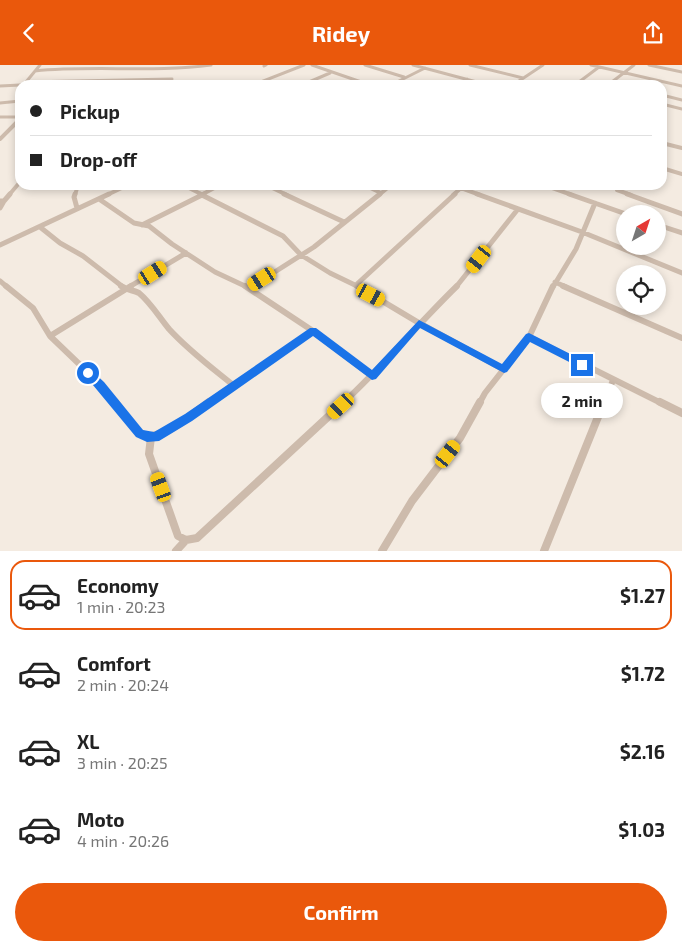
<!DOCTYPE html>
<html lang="en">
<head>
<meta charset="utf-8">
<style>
  body { margin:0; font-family:"Exo 2",sans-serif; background:#f6f6f6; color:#222; height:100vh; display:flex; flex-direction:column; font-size:19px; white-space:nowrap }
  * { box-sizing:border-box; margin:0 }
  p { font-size:16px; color:#767676 }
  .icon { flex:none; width:28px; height:28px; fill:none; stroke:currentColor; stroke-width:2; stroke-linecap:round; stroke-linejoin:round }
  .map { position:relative; height:486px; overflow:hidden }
  .details { display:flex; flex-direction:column; background:#fff; flex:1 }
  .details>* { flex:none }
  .banner { position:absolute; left:15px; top:15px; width:652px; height:110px; border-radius:15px; box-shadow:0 2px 8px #0003; display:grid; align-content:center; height:110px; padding:0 15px; background:#fff }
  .needle { width:32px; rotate:39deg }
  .tools { position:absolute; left:616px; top:140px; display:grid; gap:10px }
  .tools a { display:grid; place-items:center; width:50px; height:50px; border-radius:50%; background:#fff; box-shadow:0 2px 8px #0003; font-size:25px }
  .end { position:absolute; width:22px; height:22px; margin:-11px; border:6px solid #1a73e8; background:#fff; box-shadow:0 0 0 2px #fff }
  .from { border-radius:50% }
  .bubble { position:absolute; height:35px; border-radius:18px; background:#fff; box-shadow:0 2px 8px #0003; font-size:16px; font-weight:700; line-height:35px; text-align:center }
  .car { position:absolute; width:15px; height:30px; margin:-15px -8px; border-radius:6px; box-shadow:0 0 4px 1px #0007; background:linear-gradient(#f5c518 24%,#345 0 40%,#f5c518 0 76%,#345 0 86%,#f5c518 0) }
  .banner b { display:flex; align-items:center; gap:18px; height:48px; font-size:19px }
  .banner b+b { border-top:1px solid #e0e0e0 }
  .banner i { width:12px; height:12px; background:#222 }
  ul { padding:9px 0 0; list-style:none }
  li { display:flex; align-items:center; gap:15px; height:70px; margin:0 10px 8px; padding:0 5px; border:2px solid transparent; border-radius:15px }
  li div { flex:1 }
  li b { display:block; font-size:19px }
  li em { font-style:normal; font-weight:700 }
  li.active { border-color:#ea580c }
  li>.icon { width:45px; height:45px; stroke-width:1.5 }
  .action { display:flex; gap:10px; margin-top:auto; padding:10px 15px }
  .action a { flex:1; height:58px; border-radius:30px; background:#ea580c; color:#fff; font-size:20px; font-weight:700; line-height:58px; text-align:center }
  header { display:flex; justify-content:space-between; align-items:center; height:65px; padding:0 15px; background:#ea580c; color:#fff; font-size:22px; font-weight:700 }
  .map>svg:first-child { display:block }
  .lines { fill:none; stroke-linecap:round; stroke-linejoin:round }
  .street-far4 { stroke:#cdbbac; stroke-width:3 }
  .street-far3 { stroke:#cdbbac; stroke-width:4 }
  .street-far2 { stroke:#cdbbac; stroke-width:5 }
  .street-far1 { stroke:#cdbbac; stroke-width:6 }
  .street { stroke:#cdbbac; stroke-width:8 }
  .route { fill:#1a73e8 }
</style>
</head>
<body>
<header><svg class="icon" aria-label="back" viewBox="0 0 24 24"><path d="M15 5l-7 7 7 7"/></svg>Ridey<svg class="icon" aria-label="share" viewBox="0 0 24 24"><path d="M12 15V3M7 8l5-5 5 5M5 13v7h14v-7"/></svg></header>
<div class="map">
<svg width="682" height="486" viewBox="0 0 682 486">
  <rect width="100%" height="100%" fill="#f4ebe1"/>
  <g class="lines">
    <!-- street-far4 -->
    <path class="street-far4" d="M312 0 370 20
      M365 0 404 12
      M413 0 488 20
      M470 0 523 13
      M591 0 682 21
      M649 0 682 7
      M264 1 266 0
      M35 6C93 0 153 8 211 0
      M26 17 172 14 168 20
      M21 20 26 17 40 0
      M253 20 304 0
      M302 20 330 8
      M391 20 425 3
      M456 20 467 14
      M513 20 543 0
      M575 20 599 2
      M608 20 634 0
      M0 21 20 20
      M662 30 682 35
      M0 38 20 36
      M662 39 682 44
      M0 52H20
      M16 58 20 54"/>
    <!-- street-far3 -->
    <path class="street-far3" d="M0 74 18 56
      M662 78 682 83
      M662 103 682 109
      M183 120 203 130
      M266 120 287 130
      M364 120 381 128
      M453 120 480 130
      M544 120 572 130
      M616 120 617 125 631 130
      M9 130 20 117
      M75 130 78 120
      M107 130 128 120
      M201 130 220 120
      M379 130 391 120
      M453 130 461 123"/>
    <!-- street-far2 -->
    <path class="street-far2" d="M75 129 74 132 77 143
      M200 129 283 171 301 190 330 208 359 222
      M284 129 344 157
      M477 129 582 167 682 208
      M569 129 626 149
      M627 129 682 149
      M99 134 134 158 149 161 172 179 215 207 247 222
      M0 136H4L0 143
      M4 136 10 129
      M142 160 204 129
      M658 160 682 168
      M40 162 60 178 83 191 123 222
      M0 180 109 129
      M0 216 7 222
      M555 217 566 222
      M356 220 455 129
      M129 222 186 188
      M251 222 314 182 380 129
      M456 222 518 144
      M553 222 576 184 595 138"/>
    <!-- street-far1 -->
    <path class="street-far1" d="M6 221 33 243 50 271 101 320 116 339
      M121 221C127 225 133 225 139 228 151 238 159 252 169 264 188 285 211 302 233 320
      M245 221 313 266 372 311
      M357 221 419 258 503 304
      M563 221 682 273
      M249 223 253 221
      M50 271 131 221
      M529 272 663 339
      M207 339 313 266
      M342 339C383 301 418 259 457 221
      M479 339 485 328 529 272 553 221
      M604 339 613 315"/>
    <!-- street -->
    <path class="street" d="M115 337C123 347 131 361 140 368 157 381 195 347 209 337
      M660 337 682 348
      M151 372 149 389 178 471 186 475 197 473 344 337
      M176 486 186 475
      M382 486 412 436 460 373 480 337
      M544 486 604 337"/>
  </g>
  <!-- route -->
  <path class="route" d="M419 255 502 299 526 269 529 268 586 297 587 300 582 304 579 302 530 277 507 307 504 308 420 263 376 314 372 315 313 271 192 356 159 376 147 377 136 372 83 308 85 305H91L104 317 143 365 154 367 185 349 310 263H316L372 305Z"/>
</svg>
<div class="tools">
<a><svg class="needle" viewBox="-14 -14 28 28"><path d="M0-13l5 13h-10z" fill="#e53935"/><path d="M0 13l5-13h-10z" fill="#767676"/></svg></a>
<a><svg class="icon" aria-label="locate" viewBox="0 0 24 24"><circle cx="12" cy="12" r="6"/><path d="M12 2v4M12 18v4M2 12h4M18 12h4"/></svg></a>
</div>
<i class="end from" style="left:88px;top:308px"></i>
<i class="end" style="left:582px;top:300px"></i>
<div class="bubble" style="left:541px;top:318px;width:82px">2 min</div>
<i class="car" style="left:479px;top:194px;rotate:217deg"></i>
<i class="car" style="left:153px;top:208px;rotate:58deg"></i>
<i class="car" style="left:262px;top:214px;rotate:238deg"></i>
<i class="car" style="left:371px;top:230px;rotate:118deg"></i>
<i class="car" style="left:341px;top:341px;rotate:227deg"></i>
<i class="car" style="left:448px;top:389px;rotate:38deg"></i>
<i class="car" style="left:161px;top:422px;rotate:340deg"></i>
<div class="banner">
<b><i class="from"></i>Pickup</b>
<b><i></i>Drop-off</b>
</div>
</div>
<section class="details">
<ul>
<li class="active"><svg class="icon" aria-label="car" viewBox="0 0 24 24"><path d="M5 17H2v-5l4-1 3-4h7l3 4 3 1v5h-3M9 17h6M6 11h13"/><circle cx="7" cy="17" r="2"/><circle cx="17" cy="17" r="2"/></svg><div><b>Economy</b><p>1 min · 20:23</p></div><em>$1.27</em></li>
<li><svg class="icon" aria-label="car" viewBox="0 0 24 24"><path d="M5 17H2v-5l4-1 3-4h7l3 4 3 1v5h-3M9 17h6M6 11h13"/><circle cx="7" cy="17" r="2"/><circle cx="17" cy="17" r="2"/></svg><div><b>Comfort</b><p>2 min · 20:24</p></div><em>$1.72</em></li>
<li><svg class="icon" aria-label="car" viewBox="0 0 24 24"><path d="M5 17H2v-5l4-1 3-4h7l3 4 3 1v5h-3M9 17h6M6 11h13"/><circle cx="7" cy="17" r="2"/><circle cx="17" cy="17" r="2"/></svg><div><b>XL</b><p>3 min · 20:25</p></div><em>$2.16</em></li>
<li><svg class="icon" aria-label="car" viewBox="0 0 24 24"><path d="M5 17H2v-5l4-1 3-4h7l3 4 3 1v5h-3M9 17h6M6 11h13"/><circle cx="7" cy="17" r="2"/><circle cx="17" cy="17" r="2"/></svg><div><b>Moto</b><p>4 min · 20:26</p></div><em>$1.03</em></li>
</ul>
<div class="action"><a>Confirm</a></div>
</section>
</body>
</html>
